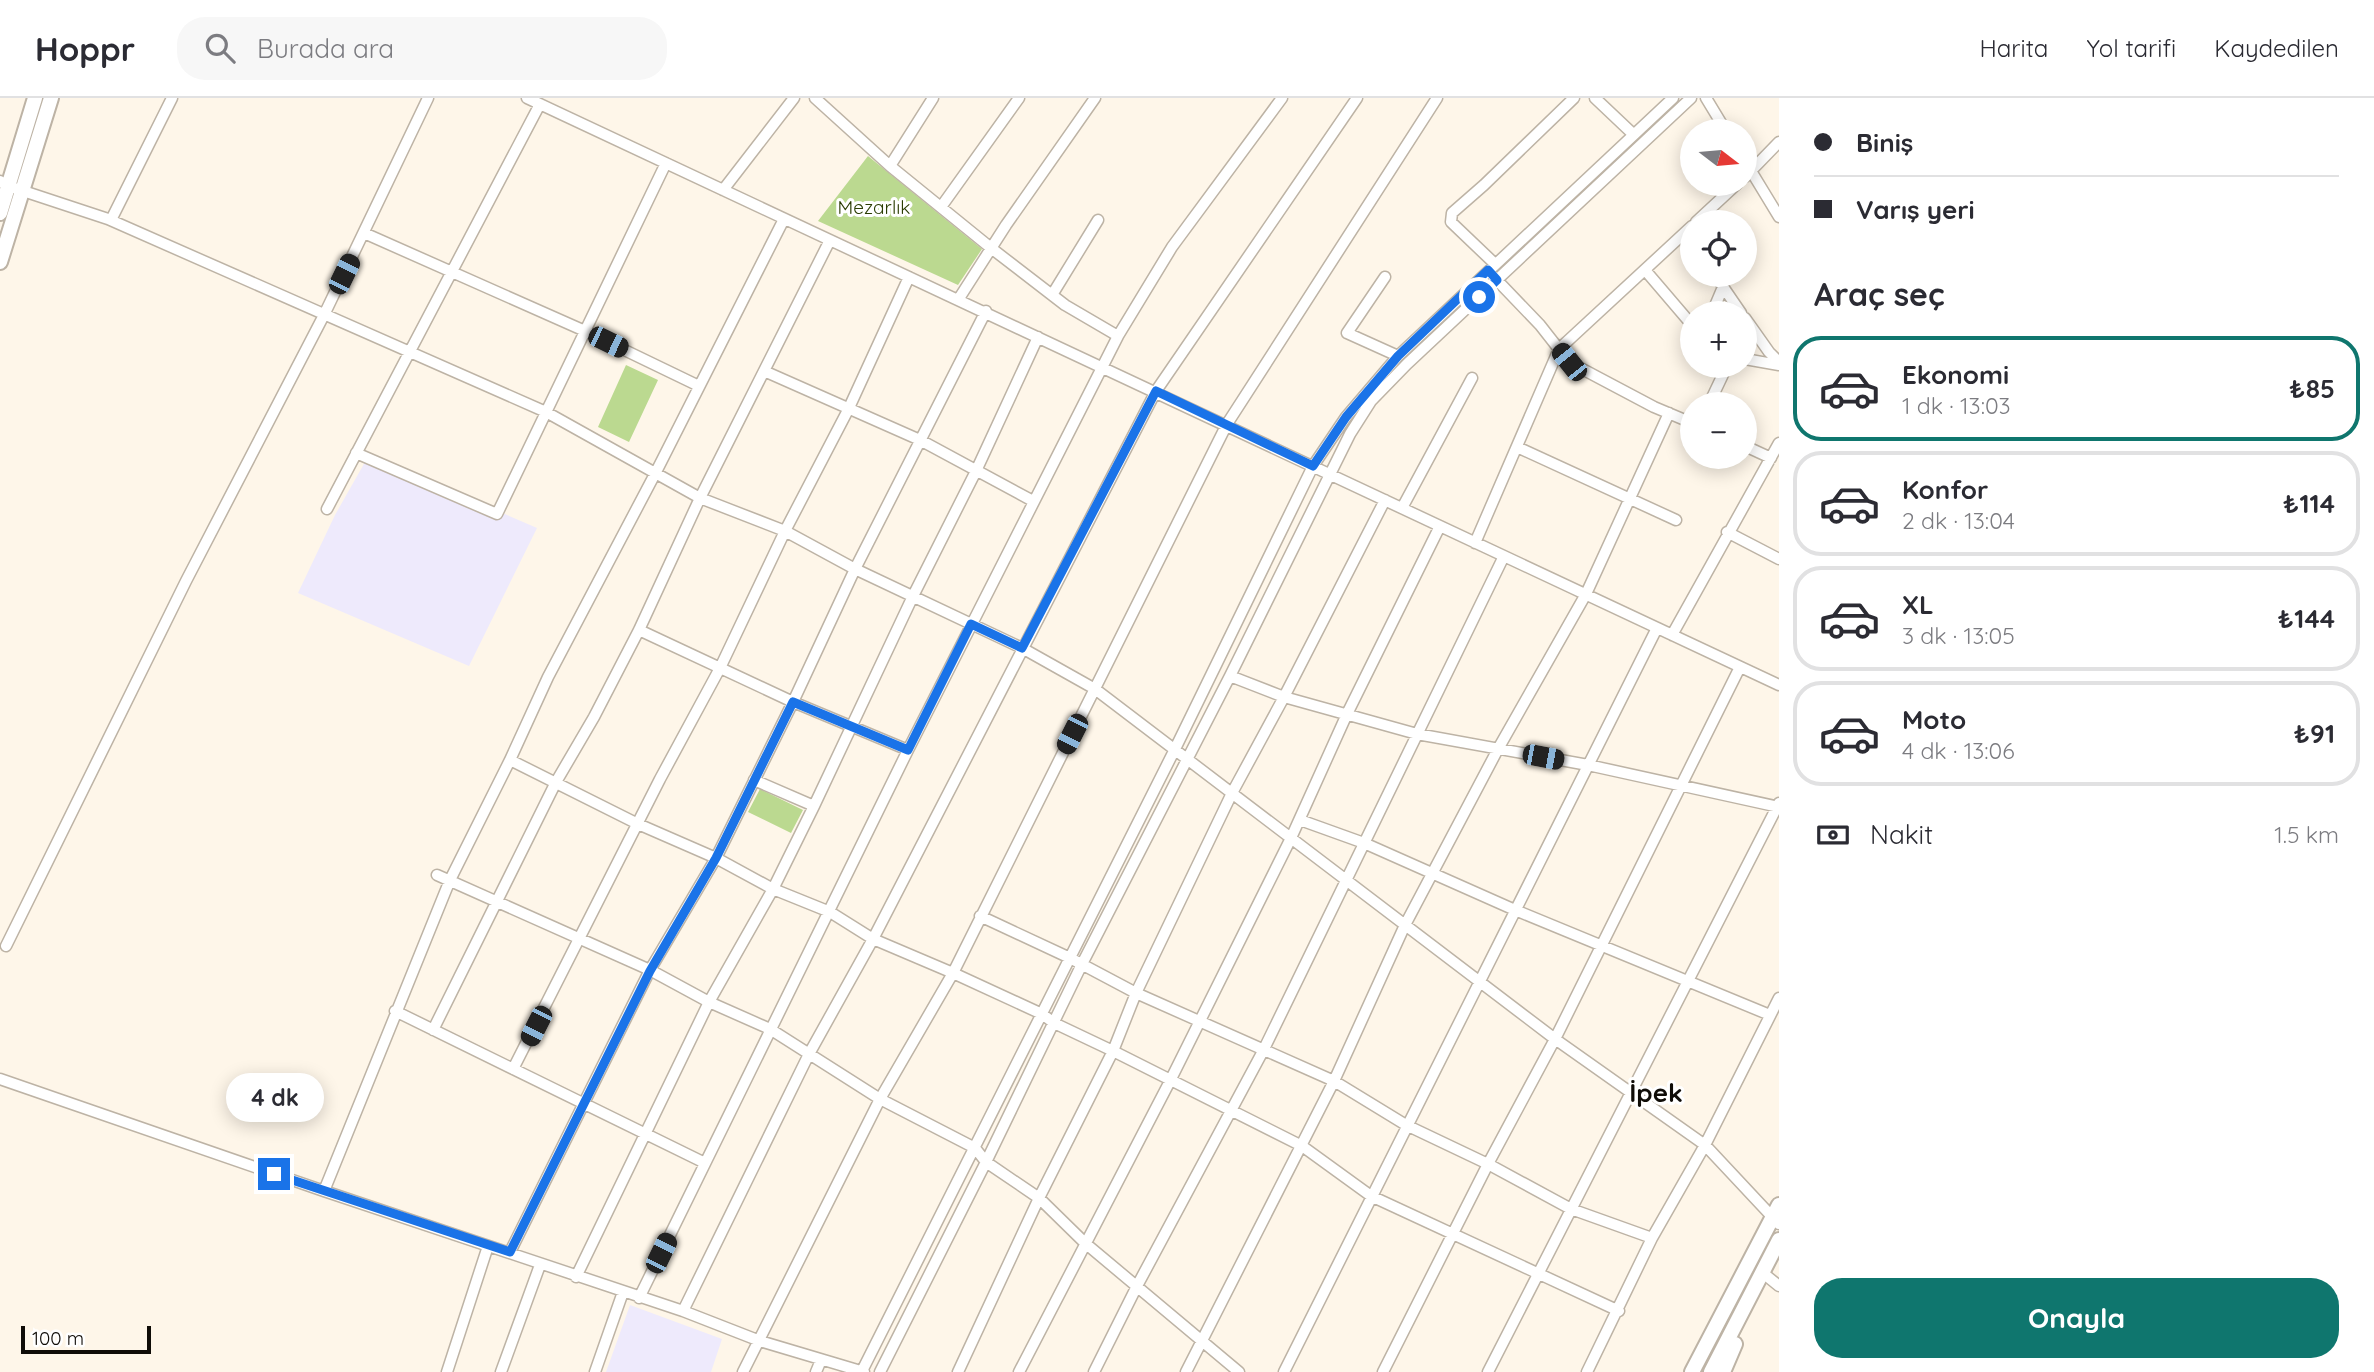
<!DOCTYPE html>
<html lang="tr">
<head>
<meta charset="utf-8">
<style>
  body { margin:0; font-family:Quicksand,sans-serif; background:#f7f7f7; color:#2b2b33; height:100vh; display:flex; flex-direction:column; font-size:26px; white-space:nowrap }
  * { box-sizing:border-box; margin:0 }
  p { font-size:23px; color:#7c7c81 }
  .icon { flex:none; width:38px; height:38px; fill:none; stroke:currentColor; stroke-width:2; stroke-linecap:round; stroke-linejoin:round }
  .map { position:relative; flex:1; overflow:hidden }
  .drawer { display:flex; flex-direction:column; background:#fff; width:595px }
  .drawer>* { flex:none }
  .guide { display:grid; align-content:center; height:154px; padding:0 35px; background:#fff }
  .needle { width:46px; rotate:106deg }
  .buttons { position:absolute; left:1680px; top:21px; display:grid; gap:14px }
  .buttons a { display:grid; place-items:center; width:77px; height:77px; border-radius:50%; background:#fff; box-shadow:0 4px 18px #0003; font-size:35px }
  .scale { position:absolute; left:21px; bottom:18px; width:130px; box-sizing:border-box; padding-left:7px; border:4px solid #0f0c07; border-top:0; font-size:19px; line-height:24px; white-space:nowrap; color:#0f0c07; -webkit-text-stroke:5px #fff; paint-order:stroke }
  .end { position:absolute; width:32px; height:32px; margin:-16px; border:9px solid #1a73e8; background:#fff; box-shadow:0 0 0 4px #fff }
  .from { border-radius:50% }
  .bubble { position:absolute; height:49px; border-radius:24px; background:#fff; box-shadow:0 4px 18px #0003; font-size:23px; font-weight:700; line-height:49px; text-align:center }
  .car { position:absolute; width:21px; height:42px; margin:-21px -10px; border-radius:9px; box-shadow:0 0 5px 2px #0007; background:linear-gradient(#222 24%,#8ab4d8 0 40%,#222 0 76%,#8ab4d8 0 86%,#222 0) }
  .guide b { display:flex; align-items:center; gap:24px; height:66px; font-size:26px }
  .guide b+b { border-top:2px solid #e1e1e2 }
  .guide i { width:18px; height:18px; background:#2b2b33 }
  ul { padding:0; list-style:none }
  li { display:flex; align-items:center; gap:21px; height:105px; margin:0 14px 10px; padding:0 21px; border:4px solid #e1e1e2; border-radius:28px }
  li div { flex:1 }
  li b { display:block; font-size:26px }
  li em { font-style:normal; font-weight:700 }
  li.active { border-color:#0f766e }
  li>.icon { width:63px; height:63px; stroke-width:1.5 }
  h2 { padding:0 35px; font-size:32px; line-height:84px }
  .pay { display:flex; align-items:center; gap:18px; height:77px; padding:0 35px; font-size:26px }
  .pay p { margin-inline-start:auto }
  .cta { display:flex; gap:14px; margin-top:auto; padding:14px 35px }
  .cta a { flex:1; height:80px; border-radius:28px; background:#0f766e; color:#fff; font-size:28px; font-weight:700; line-height:80px; text-align:center }
  header { display:flex; align-items:center; gap:42px; box-sizing:border-box; height:98px; padding:0 35px; background:#fff; border-bottom:2px solid #e1e1e2 }
  header strong { font-size:33px }
  nav { display:flex; gap:38px; margin-inline-start:auto; font-size:24px }
  .search { width:490px; height:63px; background:#f7f7f7; display:flex; align-items:center; gap:18px; box-sizing:border-box; padding:0 24px; border-radius:28px; color:#7c7c81; font-size:26px }
  main { display:flex; flex:1; min-height:0 }
  .map>svg:first-child { display:block }
  .education { fill:#eeeafc }
  .green { fill:#bbd990 }
  .lines { fill:none; stroke-linecap:round; stroke-linejoin:round }
  .minor-casing { stroke:#bdb3a5; stroke-width:13 }
  .highway-casing { stroke:#bdb3a5; stroke-width:18 }
  .minor { stroke:#fff; stroke-width:10 }
  .highway { stroke:#fff; stroke-width:14 }
  .route { stroke:#1a73e8; stroke-width:9 }
  .labels { text-anchor:middle; dominant-baseline:central; stroke-width:6; stroke-linejoin:round; paint-order:stroke }
  .park-label { font-size:19px; fill:#2a3c02; stroke:#fff }
  .district-label { font-size:26px; font-weight:bold; fill:#0f0c07; stroke:#fff }
</style>
</head>
<body>
<header>
<strong>Hoppr</strong>
<div class="search"><svg class="icon" aria-label="search" viewBox="0 0 24 24"><circle cx="10" cy="10" r="6"/><path d="M15 15l6 6"/></svg>Burada ara</div>
<nav><a>Harita</a><a>Yol tarifi</a><a>Kaydedilen</a></nav>
</header>
<main>
<div class="map">
<svg width="1779" height="1274" viewBox="0 0 1779 1274">
  <rect width="100%" height="100%" fill="#fef6e9"/>
  <!-- education -->
  <path class="education" d="M369 357 537 430 469 568 298 495 335 417Z
    M630 1207 722 1241 711 1274H606Z"/>
  <!-- green -->
  <path class="green" d="M868 58 982 151 958 187 818 123Z
    M626 267 658 282 629 344 598 329Z
    M760 691 803 712 791 735 748 714Z"/>
  <g class="lines">
    <defs>
      <path id="minor" d="M527 0 1779 587
        M815 0 890 68 991 150 1065 207 1118 238
        M1595 0 1633 36
        M1706 0 1726 33
        M1745 63 1779 119
        M890 68 933 0
        M1745 79 1779 44
        M0 83 8 88 108 121 546 314 700 400 785 433 855 471 1022 550 1095 591 1555 941 1705 1047 1779 1126
        M723 92 794 0
        M941 109 1019 0
        M111 122 172 0
        M1696 124 1737 86
        M364 135 585 233 699 288
        M1495 166 1451 124 1452 115 1484 87 1574 0
        M1645 172 1692 227
        M1715 177 1741 215
        M1493 178 1540 227 1569 264 1654 309 1692 325
        M1385 179 1347 235 1398 258
        M1052 197 1098 122
        M958 202 1006 127 1095 0
        M1712 215 1723 189
        M1745 220 1769 254 1779 264
        M1745 261 1779 267
        M764 273 920 342 1033 403
        M1709 306 1727 268
        M1745 348 1771 360
        M1517 349 1676 422
        M356 355 497 416 666 65
        M1402 410 1472 280
        M327 411 540 6
        M1727 434 1779 461
        M1475 445 1559 251 1692 128
        M639 532 793 604 908 652
        M1672 537 1779 345
        M1230 578 1284 599 1417 636 1588 667 1779 709
        M510 662 638 726 716 760 773 791 830 814 873 841 953 875 1042 916 1054 925 1113 953 1302 1048 1371 1098 1619 1213
        M754 682 814 708
        M1300 722 1364 745 1515 812 1770 917
        M437 777 650 872 709 904 770 931 880 1001 975 1050 986 1064 1039 1100 1085 1145 1239 1274
        M980 818 1070 860 1136 895 1334 983 1406 1027 1488 1066 1571 1111 1652 1140
        M6 848 186 483 324 217 428 0
        M395 913 705 1065
        M433 932 556 684 594 619 639 532 700 400 830 142
        M513 971 660 681 720 570 785 433 848 312 909 179
        M0 981 324 1093 683 1213 760 1243 864 1274
        M324 1093 450 782 510 662 548 579 656 374 784 121
        M510 1154 650 872 716 760 793 604 855 471 986 213
        M1763 1175 1779 1188
        M576 1179 709 904 773 791 814 708 913 498 976 373 1038 239
        M639 1200 908 652 1118 238 1172 149 1282 0
        M683 1213 809 956 873 841 1156 293 1357 0
        M862 1273 1175 651 1313 368 1346 319 1398 258 1673 0
        M447 1274 488 1148
        M501 1274 540 1167
        M595 1274 623 1194
        M743 1274 880 1001 953 875 1227 326 1437 0
        M816 1274 821 1262
        M880 1274 986 1064 1082 866 1230 578 1350 336 1371 303 1407 266 1691 0
        M958 1274 1039 1100 1113 953 1136 895 1232 695 1284 599 1385 402
        M1019 1274 1170 983 1291 740 1347 616 1440 428
        M1094 1274 1137 1188 1263 953 1504 458
        M1186 1274 1334 983 1405 827 1498 651 1586 496 1669 315
        M1284 1274 1657 530
        M1383 1274 1488 1066 1555 941 1740 569
        M1488 1274 1779 705
        M1587 1274 1652 1140 1705 1047 1779 900"/>
      <path id="highway" d="M0 115 35 0
        M0 164 51 0
        M1692 1274 1779 1107
        M1711 1274 1779 1142
        M1723 1274 1735 1246"/>
    </defs>
    <!-- minor casing -->
    <use href="#minor" class="minor-casing"/>
    <!-- highway casing -->
    <use href="#highway" class="highway-casing"/>
    <!-- minor -->
    <use href="#minor" class="minor"/>
    <!-- highway -->
    <use href="#highway" class="highway"/>
  </g>
  <g class="lines">
    <!-- route -->
    <path class="route" d="M274 1076 510 1154 650 873 716 760 793 604 908 652 971 526 1022 550 1156 293 1313 368 1346 319 1398 258 1488 172 1497 182 1479 199"/>
  </g>
  <g class="labels">
    <!-- park labels -->
    <g class="park-label">
      <text x="874" y="109">Mezarlık</text>
    </g>
    <!-- district labels -->
    <g class="district-label">
      <text x="1656" y="994">İpek</text>
    </g>
  </g>
</svg>
<div class="buttons">
<a><svg class="needle" viewBox="-14 -14 28 28"><path d="M0-13l5 13h-10z" fill="#e53935"/><path d="M0 13l5-13h-10z" fill="#7c7c81"/></svg></a>
<a><svg class="icon" aria-label="locate" viewBox="0 0 24 24"><circle cx="12" cy="12" r="6"/><path d="M12 2v4M12 18v4M2 12h4M18 12h4"/></svg></a>
<a>+</a>
<a>−</a>
</div>
<div class="scale">100 m</div>
<i class="end from" style="left:1479px;top:199px"></i>
<i class="end" style="left:274px;top:1076px"></i>
<div class="bubble" style="left:226px;top:975px;width:98px">4 dk</div>
<i class="car" style="left:344px;top:176px;rotate:26deg"></i>
<i class="car" style="left:608px;top:244px;rotate:116deg"></i>
<i class="car" style="left:1569px;top:264px;rotate:321deg"></i>
<i class="car" style="left:1072px;top:636px;rotate:207deg"></i>
<i class="car" style="left:1543px;top:659px;rotate:101deg"></i>
<i class="car" style="left:536px;top:928px;rotate:207deg"></i>
<i class="car" style="left:661px;top:1155px;rotate:26deg"></i>
</div>
<section class="drawer">
<div class="guide">
<b><i class="from"></i>Biniş</b>
<b><i></i>Varış yeri</b>
</div>
<h2>Araç seç</h2>
<ul>
<li class="active"><svg class="icon" aria-label="car" viewBox="0 0 24 24"><path d="M5 17H2v-5l4-1 3-4h7l3 4 3 1v5h-3M9 17h6M6 11h13"/><circle cx="7" cy="17" r="2"/><circle cx="17" cy="17" r="2"/></svg><div><b>Ekonomi</b><p>1 dk · 13:03</p></div><em>₺85</em></li>
<li><svg class="icon" aria-label="car" viewBox="0 0 24 24"><path d="M5 17H2v-5l4-1 3-4h7l3 4 3 1v5h-3M9 17h6M6 11h13"/><circle cx="7" cy="17" r="2"/><circle cx="17" cy="17" r="2"/></svg><div><b>Konfor</b><p>2 dk · 13:04</p></div><em>₺114</em></li>
<li><svg class="icon" aria-label="car" viewBox="0 0 24 24"><path d="M5 17H2v-5l4-1 3-4h7l3 4 3 1v5h-3M9 17h6M6 11h13"/><circle cx="7" cy="17" r="2"/><circle cx="17" cy="17" r="2"/></svg><div><b>XL</b><p>3 dk · 13:05</p></div><em>₺144</em></li>
<li><svg class="icon" aria-label="car" viewBox="0 0 24 24"><path d="M5 17H2v-5l4-1 3-4h7l3 4 3 1v5h-3M9 17h6M6 11h13"/><circle cx="7" cy="17" r="2"/><circle cx="17" cy="17" r="2"/></svg><div><b>Moto</b><p>4 dk · 13:06</p></div><em>₺91</em></li>
</ul>
<div class="pay"><svg class="icon" aria-label="cash" viewBox="0 0 24 24"><path d="M3 7h18v10H3z"/><circle cx="12" cy="12" r="2"/></svg>Nakit<p>1.5 km</p></div>
<div class="cta"><a>Onayla</a></div>
</section>
</main>
</body>
</html>
